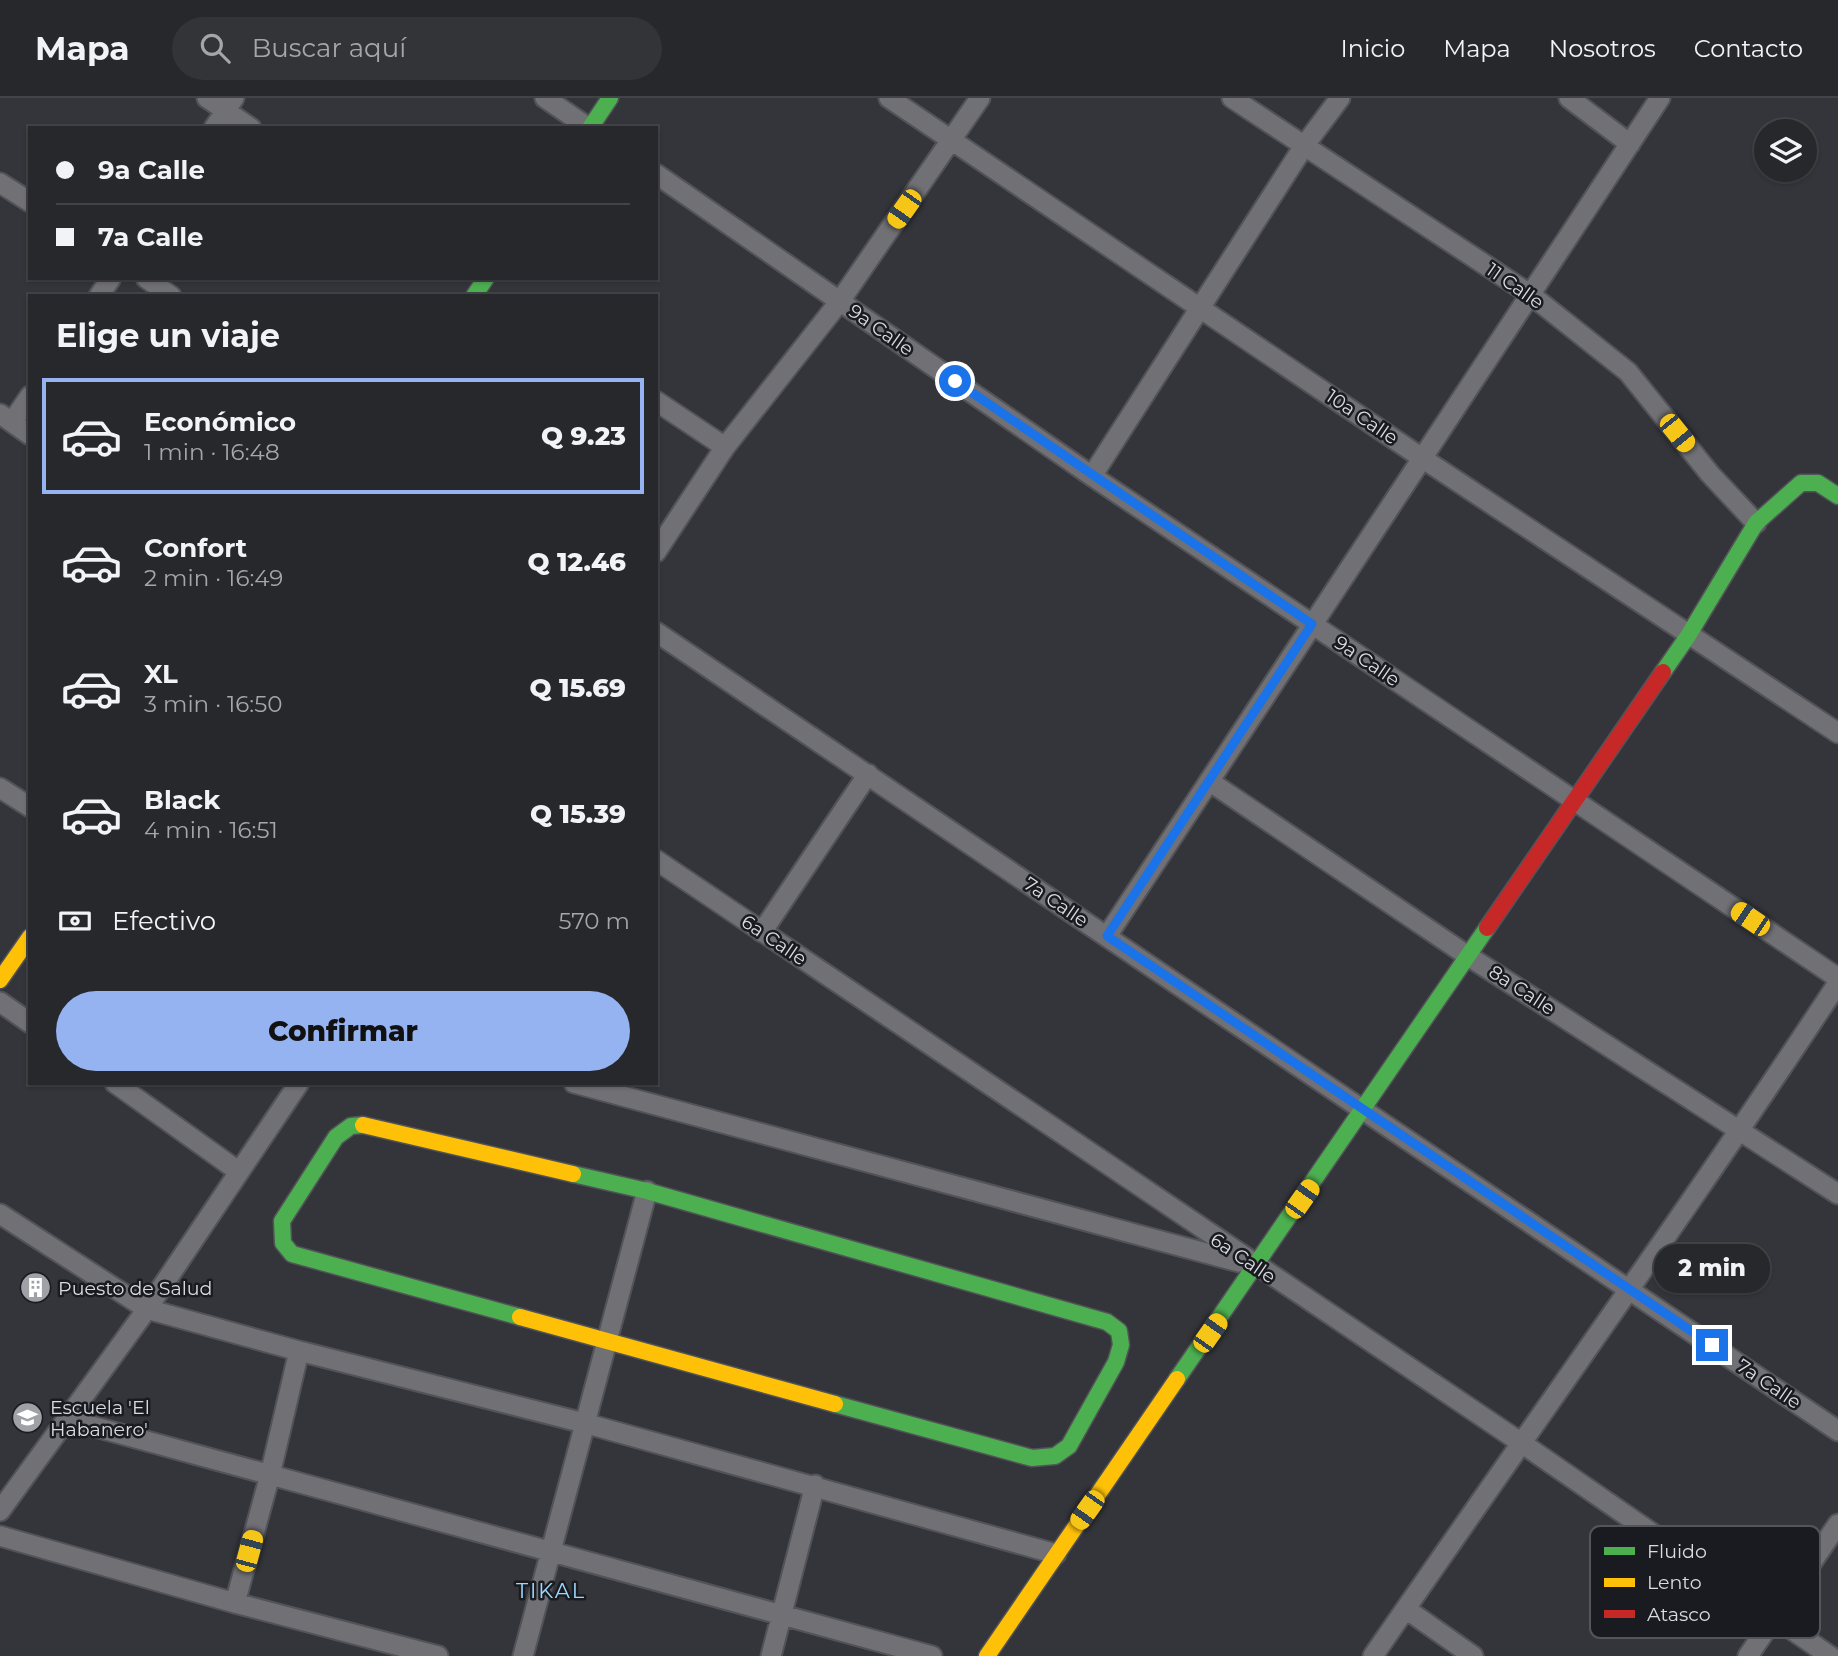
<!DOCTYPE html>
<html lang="es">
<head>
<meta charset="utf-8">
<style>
  body { margin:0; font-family:Montserrat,sans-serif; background:#333438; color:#f1f3f6; height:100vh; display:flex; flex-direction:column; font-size:26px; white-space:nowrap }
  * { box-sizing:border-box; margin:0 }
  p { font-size:23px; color:#a4a6a9 }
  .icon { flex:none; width:38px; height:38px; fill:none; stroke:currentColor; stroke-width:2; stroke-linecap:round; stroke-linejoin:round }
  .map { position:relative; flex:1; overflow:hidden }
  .side { position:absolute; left:28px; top:196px; width:630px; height:791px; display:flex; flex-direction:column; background:#27282c; border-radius:0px; box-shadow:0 2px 5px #0004,0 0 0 2px #434448 }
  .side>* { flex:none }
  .top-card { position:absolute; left:28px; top:28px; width:630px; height:154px; border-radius:0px; box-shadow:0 2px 5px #0004,0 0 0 2px #434448; display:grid; align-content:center; height:154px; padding:0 28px; background:#27282c }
  .tools { position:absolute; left:1754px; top:21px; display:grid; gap:14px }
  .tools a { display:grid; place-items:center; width:63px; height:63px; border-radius:50%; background:#27282c; box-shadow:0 2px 5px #0004,0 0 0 2px #434448; font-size:35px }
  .end { position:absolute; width:32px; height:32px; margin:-16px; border:9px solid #1a73e8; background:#fff; box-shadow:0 0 0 4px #fff }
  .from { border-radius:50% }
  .bubble { position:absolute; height:49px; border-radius:24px; background:#27282c; box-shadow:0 2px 5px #0004,0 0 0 2px #434448; font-size:23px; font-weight:800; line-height:49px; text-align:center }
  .car { position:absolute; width:21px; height:42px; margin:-21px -10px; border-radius:9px; box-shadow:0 0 5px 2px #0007; background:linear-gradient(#f5c518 24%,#345 0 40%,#f5c518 0 76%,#345 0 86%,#f5c518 0) }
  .top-card b { display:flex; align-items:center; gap:24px; height:66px; font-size:26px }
  .top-card b+b { border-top:2px solid #434448 }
  .top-card i { width:18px; height:18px; background:#f1f3f6 }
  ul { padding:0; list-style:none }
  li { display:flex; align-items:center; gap:21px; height:116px; margin:0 14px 10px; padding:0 14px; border:4px solid transparent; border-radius:0px }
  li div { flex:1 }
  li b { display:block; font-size:26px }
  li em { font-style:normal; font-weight:800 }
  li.active { border-color:#95b2f1 }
  li>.icon { width:63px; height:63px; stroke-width:1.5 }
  h2 { padding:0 28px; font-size:32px; line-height:84px }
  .pay { display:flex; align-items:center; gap:18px; height:77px; padding:0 28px; font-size:26px }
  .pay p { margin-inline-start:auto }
  .button { display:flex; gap:14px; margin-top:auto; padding:14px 28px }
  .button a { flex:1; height:80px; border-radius:42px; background:#95b2f1; color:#111; font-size:28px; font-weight:800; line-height:80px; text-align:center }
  header { display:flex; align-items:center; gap:42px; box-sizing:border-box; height:98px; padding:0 35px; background:#27282c; border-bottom:2px solid #434448 }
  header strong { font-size:33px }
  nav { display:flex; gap:38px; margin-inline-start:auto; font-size:24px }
  .search { width:490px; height:63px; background:#333438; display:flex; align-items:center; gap:18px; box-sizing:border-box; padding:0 24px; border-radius:38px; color:#a4a6a9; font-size:26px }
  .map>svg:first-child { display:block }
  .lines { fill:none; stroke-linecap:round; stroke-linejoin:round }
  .street-casing { stroke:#525358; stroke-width:23 }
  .fast-casing { stroke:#525358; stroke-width:19 }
  .slow-casing { stroke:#525358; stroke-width:19 }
  .jam-casing { stroke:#525358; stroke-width:19 }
  .street { stroke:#707075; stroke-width:19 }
  .fast { stroke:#4caf50; stroke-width:16 }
  .slow { stroke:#ffc107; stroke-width:16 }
  .jam { stroke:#c62828; stroke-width:16 }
  .route { stroke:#1a73e8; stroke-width:9 }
  .labels { text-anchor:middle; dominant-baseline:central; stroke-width:5; stroke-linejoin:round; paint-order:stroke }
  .street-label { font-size:19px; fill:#d9dbe2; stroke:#1a1b20 }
  .poi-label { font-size:19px; fill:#d9dbe2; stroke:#1a1b20; text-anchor:start }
  .neighbourhood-label { font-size:21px; letter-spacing:2px; fill:#9ad8fc; stroke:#1a1b20 }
  .key { fill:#1a1b20; stroke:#53555a; stroke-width:2 }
  .key-label { font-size:19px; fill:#d9dbe2 }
</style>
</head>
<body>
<header>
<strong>Mapa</strong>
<div class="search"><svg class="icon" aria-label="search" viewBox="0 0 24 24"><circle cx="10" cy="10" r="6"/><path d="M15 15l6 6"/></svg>Buscar aquí</div>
<nav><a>Inicio</a><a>Mapa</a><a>Nosotros</a><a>Contacto</a></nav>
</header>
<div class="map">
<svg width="1838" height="1558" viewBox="0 0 1838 1558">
  <rect width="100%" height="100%" fill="#34353a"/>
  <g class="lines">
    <defs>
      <path id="street" d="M207 0 251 30
        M545 0 589 30
        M889 0 1422 360 1838 635
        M1232 0 1531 197 1628 274 1710 376 1756 425
        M1569 0 1630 46
        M214 30 234 0
        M656 76 1092 378 1838 880
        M0 85 30 104
        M146 180 171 198
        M99 198 111 180
        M656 303 725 349
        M0 316 30 337
        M12 324 30 298
        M1092 378 1304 48 1340 0
        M656 454 725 349 840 203 980 0
        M656 534 1838 1333
        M1209 683 1468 858 1838 1096
        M0 690 30 709
        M656 762 1523 1346 1830 1558
        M762 834 868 676
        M1107 838 1660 0
        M0 904 30 925
        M115 985 238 1073
        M574 985 1239 1164
        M0 1116 147 1211 299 1253 584 1325 1056 1456
        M66 1321 932 1558
        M0 1413 147 1211 299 985
        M0 1438 235 1505 438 1558
        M235 1505 270 1377 299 1253
        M1406 1511 1473 1558
        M523 1558 647 1093
        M771 1558 815 1387
        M1373 1558C1528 1333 1688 1113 1838 885
        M1748 1558 1838 1426"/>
      <path id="fast" d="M590 30 610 0
        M474 198 486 180
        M1663 574 1688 538 1756 425 1801 385H1818L1838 398
        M363 1027 351 1028 336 1039 282 1123 283 1145 292 1156 520 1219
        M573 1076 647 1093 1107 1224 1119 1233 1121 1247 1116 1264 1069 1348 1055 1358 1032 1360 835 1306
        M1177 1281 1487 830"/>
      <path id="slow" d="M0 882 30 839
        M363 1027 573 1076
        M520 1219 835 1306
        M987 1558 1177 1281"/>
      <path id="jam" d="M1487 830 1663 574"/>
    </defs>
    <!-- street casing -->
    <use href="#street" class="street-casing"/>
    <!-- fast casing -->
    <use href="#fast" class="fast-casing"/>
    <!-- slow casing -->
    <use href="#slow" class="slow-casing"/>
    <!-- jam casing -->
    <use href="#jam" class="jam-casing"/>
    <!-- street -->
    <use href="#street" class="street"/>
    <!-- fast -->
    <use href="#fast" class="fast"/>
    <!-- slow -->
    <use href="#slow" class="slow"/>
    <!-- jam -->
    <use href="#jam" class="jam"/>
  </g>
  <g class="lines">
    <!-- route -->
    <path class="route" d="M955 283 1312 526 1107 838 1712 1247"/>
  </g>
  <!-- icons -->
  <defs>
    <symbol id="building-disc" viewBox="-11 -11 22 22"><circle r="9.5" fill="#9fa1a7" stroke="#1a1b20"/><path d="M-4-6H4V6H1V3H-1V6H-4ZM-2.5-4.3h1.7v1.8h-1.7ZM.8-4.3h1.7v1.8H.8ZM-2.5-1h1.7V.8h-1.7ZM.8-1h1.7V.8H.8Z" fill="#fff"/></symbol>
    <symbol id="school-disc" viewBox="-11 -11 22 22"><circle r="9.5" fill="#9fa1a7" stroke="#1a1b20"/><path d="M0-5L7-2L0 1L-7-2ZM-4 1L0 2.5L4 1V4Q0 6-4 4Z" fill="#fff"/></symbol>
  </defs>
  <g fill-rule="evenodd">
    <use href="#building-disc" x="18" y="1172" width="35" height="35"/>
    <use href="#school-disc" x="10" y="1302" width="35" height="35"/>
  </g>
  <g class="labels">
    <!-- street labels -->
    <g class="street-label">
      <text transform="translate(1515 188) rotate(35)">11 Calle</text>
      <text transform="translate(881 232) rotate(35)">9a Calle</text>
      <text transform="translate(1362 319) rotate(34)">10a Calle</text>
      <text transform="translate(1367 563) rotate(34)">9a Calle</text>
      <text transform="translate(1056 804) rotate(34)">7a Calle</text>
      <text transform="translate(774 842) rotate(34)">6a Calle</text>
      <text transform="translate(1522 892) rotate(33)">8a Calle</text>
      <text transform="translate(1243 1160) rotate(34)">6a Calle</text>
      <text transform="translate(1769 1286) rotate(34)">7a Calle</text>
    </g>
    <!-- poi labels -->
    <g class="poi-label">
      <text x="58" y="1190">Puesto de Salud</text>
      <text x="50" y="1309">Escuela 'El<tspan x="50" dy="22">Habanero'</tspan></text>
    </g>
    <!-- neighbourhood labels -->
    <g class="neighbourhood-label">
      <text x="551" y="1492">TIKAL</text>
    </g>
  </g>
  <!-- legend -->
  <rect x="1590" y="1428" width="230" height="112" rx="10" class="key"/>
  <rect x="1604" y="1449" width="31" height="8" fill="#4caf50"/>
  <rect x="1604" y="1480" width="31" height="9" fill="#ffc107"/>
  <rect x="1604" y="1512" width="31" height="8" fill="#c62828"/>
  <g class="key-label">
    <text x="1647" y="1460">Fluido</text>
    <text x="1647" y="1491">Lento</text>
    <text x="1647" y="1523">Atasco</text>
  </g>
</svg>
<div class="tools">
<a><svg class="icon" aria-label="layers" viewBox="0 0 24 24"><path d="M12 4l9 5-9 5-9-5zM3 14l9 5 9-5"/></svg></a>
</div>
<i class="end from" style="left:955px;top:283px"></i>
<i class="end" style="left:1712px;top:1247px"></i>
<div class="bubble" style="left:1654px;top:1146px;width:116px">2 min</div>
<i class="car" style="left:904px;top:111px;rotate:215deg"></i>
<i class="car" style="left:1677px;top:335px;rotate:141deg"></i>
<i class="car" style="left:1750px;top:821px;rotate:304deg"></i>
<i class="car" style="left:1302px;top:1101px;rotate:35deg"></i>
<i class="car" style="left:1210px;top:1235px;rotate:35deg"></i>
<i class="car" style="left:1087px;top:1412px;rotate:215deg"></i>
<i class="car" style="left:249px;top:1453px;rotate:15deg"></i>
<div class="top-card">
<b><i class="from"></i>9a Calle</b>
<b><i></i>7a Calle</b>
</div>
<section class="side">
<h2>Elige un viaje</h2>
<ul>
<li class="active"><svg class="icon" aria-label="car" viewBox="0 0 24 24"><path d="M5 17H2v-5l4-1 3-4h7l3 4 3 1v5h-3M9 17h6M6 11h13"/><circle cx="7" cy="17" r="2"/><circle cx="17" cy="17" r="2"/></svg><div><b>Económico</b><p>1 min · 16:48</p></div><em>Q 9.23</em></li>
<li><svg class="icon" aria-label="car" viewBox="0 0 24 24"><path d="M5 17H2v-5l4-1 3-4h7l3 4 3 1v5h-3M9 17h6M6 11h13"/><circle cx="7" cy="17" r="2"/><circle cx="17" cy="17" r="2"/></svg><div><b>Confort</b><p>2 min · 16:49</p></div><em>Q 12.46</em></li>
<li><svg class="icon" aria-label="car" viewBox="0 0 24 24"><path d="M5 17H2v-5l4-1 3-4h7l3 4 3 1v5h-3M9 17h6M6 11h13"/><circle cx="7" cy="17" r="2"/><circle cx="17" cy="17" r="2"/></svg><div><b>XL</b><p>3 min · 16:50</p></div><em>Q 15.69</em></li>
<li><svg class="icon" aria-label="car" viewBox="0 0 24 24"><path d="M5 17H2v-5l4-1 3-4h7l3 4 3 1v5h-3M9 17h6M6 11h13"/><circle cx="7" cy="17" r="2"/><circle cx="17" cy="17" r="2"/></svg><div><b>Black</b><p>4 min · 16:51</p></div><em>Q 15.39</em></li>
</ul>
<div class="pay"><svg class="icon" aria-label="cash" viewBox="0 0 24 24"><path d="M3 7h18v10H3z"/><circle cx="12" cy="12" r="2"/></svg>Efectivo<p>570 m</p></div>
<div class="button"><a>Confirmar</a></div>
</section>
</div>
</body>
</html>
